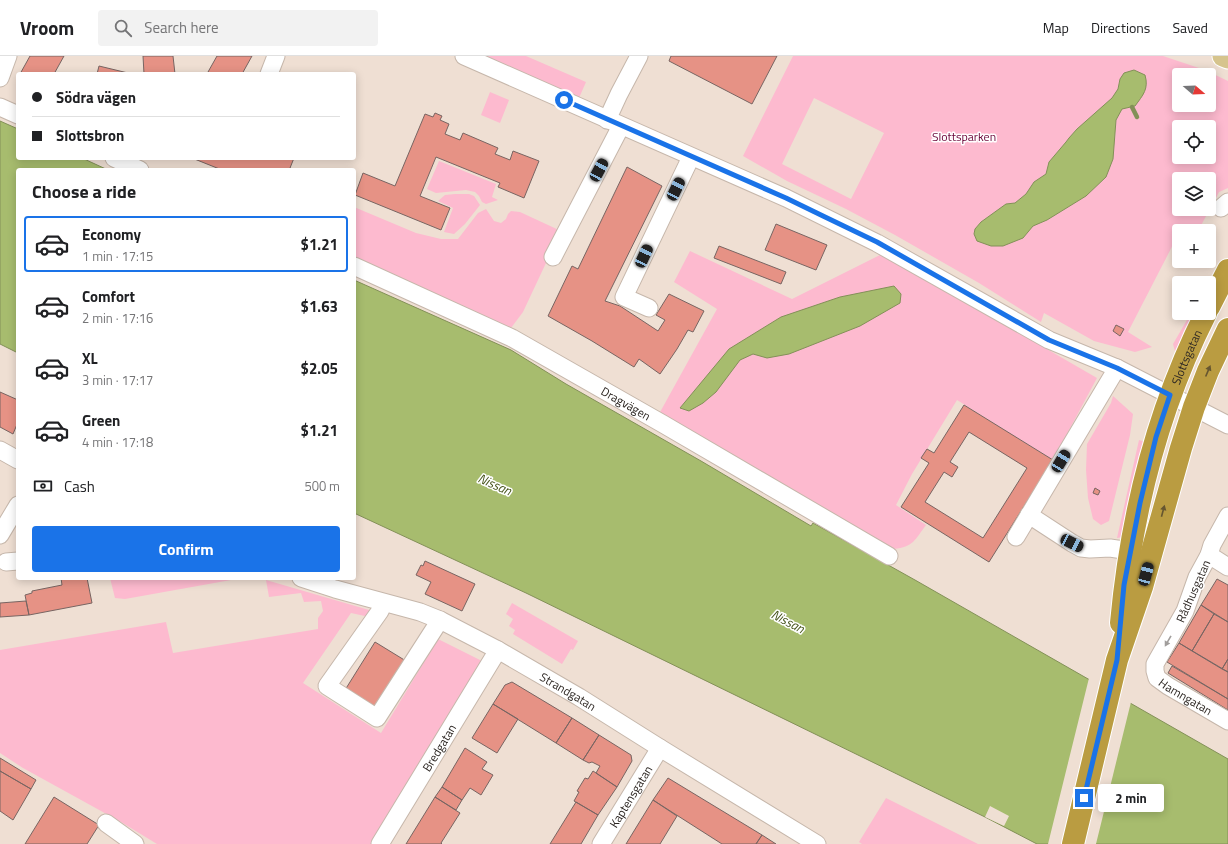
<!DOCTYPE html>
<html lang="en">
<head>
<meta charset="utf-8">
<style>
  body { margin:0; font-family:"Titillium Web",sans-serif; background:#f2f2f2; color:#202124; height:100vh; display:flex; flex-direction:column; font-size:15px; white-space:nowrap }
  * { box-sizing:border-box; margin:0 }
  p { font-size:13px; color:#757577 }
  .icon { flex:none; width:22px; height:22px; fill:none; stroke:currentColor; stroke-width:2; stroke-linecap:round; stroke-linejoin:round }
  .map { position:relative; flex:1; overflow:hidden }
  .panel { position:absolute; left:16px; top:112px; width:340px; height:412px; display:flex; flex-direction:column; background:#fff; border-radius:4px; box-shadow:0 2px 10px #0003 }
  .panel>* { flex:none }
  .hud { position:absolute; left:16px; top:16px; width:340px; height:88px; border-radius:4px; box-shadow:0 2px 10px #0003; display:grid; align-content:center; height:88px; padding:0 16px; background:#fff }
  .needle { width:26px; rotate:109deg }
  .fabs { position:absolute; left:1172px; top:12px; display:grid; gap:8px }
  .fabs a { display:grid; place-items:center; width:44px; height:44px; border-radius:4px; background:#fff; box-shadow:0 2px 10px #0003; font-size:20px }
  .end { position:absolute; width:18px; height:18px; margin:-9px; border:5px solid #1a73e8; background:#fff; box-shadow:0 0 0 2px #fff }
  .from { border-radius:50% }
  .bubble { position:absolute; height:28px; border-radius:4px; background:#fff; box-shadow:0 2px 10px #0003; font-size:13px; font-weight:700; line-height:28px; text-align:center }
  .car { position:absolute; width:12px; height:24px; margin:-12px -6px; border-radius:5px; box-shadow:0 0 3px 1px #0007; background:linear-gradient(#222 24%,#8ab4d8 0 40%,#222 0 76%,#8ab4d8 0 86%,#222 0) }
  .hud b { display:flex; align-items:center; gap:14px; height:38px; font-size:15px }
  .hud b+b { border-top:1px solid #e0e0e0 }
  .hud i { width:10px; height:10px; background:#202124 }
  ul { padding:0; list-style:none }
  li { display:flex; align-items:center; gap:12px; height:56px; margin:0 8px 6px; padding:0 8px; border:2px solid transparent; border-radius:4px }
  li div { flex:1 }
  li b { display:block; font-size:15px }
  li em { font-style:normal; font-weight:700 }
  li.active { border-color:#1a73e8 }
  li>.icon { width:36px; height:36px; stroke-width:1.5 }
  h2 { padding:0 16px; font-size:18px; line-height:48px }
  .pay { display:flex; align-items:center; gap:10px; height:44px; padding:0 16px; font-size:15px }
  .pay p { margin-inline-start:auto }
  .button { display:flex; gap:8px; margin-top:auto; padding:8px 16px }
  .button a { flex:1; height:46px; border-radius:4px; background:#1a73e8; color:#fff; font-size:16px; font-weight:700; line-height:46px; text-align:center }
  header { display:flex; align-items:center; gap:24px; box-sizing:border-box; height:56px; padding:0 20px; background:#fff; border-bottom:1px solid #e0e0e0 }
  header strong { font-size:19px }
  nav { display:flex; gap:22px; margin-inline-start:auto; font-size:14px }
  .search { width:280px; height:36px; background:#f2f2f2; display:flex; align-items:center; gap:10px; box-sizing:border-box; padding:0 14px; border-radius:4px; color:#757577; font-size:15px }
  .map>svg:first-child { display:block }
  .green { fill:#fdbacf; fill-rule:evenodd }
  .water { fill:#a7bc6e; stroke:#839058 }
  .pier { fill:#efdfd3 }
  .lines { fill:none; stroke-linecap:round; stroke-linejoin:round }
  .stream { stroke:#839058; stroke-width:4.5 }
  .building { fill:#e69285; stroke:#786562; fill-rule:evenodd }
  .minor-casing { stroke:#c6b7ab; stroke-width:19 }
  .major-casing { stroke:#fff; stroke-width:23 }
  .highway-casing { stroke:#fff; stroke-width:24 }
  .minor { stroke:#fff; stroke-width:17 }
  .major { stroke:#d6c48d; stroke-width:21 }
  .highway { stroke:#ba9c41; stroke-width:22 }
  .oneway { fill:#665630 }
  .oneway2 { fill:#a19e9c }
  .route { stroke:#1a73e8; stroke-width:5 }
  .labels { text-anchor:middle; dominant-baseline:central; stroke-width:3; stroke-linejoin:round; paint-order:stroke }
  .park-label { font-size:12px; fill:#690337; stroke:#fff }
  .street-label { font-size:12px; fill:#2e2824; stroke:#fff }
  .water-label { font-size:13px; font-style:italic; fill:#48551d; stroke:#fff }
</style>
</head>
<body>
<header>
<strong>Vroom</strong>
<div class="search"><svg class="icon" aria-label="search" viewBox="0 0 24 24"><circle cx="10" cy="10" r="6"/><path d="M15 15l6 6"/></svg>Search here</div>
<nav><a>Map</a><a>Directions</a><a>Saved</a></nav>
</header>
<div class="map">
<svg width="1228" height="788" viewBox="0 0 1228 788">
  <rect width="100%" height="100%" fill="#efdfd3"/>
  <!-- green -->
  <path class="green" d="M479 0H526L586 26 579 42Z
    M793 0H1163L1205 14 1228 25V132L1219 136 1198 175H1188L1182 172 1179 175V177L1128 276 1152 291 1135 296 1094 285 1044 257 1041 266 979 227 895 179 846 153 787 125 743 100ZM1179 19H1209V49H1179ZM1120 23 1135 50 1122 53 1116 64 1115 83 1106 121 1086 140 1047 164 1033 170 1023 182 974 178 975 173 981 166 1006 148 1015 147 1026 138 1034 126 1046 118 1049 106 1066 86 1069 82 1077 73 1112 42 1118 33ZM814 42 884 77 851 143 782 108ZM1179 71H1209V101H1179ZM1179 123H1209V153H1179Z
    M490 36 509 44 500 67 481 59Z
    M439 105 496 128 492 141 498 144 486 148 482 146 479 140 475 136 466 134 436 137 427 133Z
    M455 138H469L474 140 480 149 465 168 454 178 444 176 453 152 438 145 445 139Z
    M354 151 416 177 441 183H458L478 157 486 153 494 165 501 167 506 163 508 158 511 155 520 156 561 175 523 256 511 272H502L354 208Z
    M690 195 792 243 882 198 1097 322 1053 404 957 344 912 418 896 449 926 469C915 484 913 491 894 493L659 358 717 253 674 226Z
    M1191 257H1198L1179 296 1175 295 1173 288Z
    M1113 340 1133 358 1130 379 1109 465 1101 469 1093 463 1088 442 1086 414 1087 388 1111 347Z
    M1139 384 1148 387 1123 481 1117 482Z
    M110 522H234L231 524 125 543 115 542Z
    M266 524 376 556 374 562 351 557 303 627 381 677 438 583 482 605 377 776V783L374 788H157L121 766 23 712 0 697V594L166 566 173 597 318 573V562L323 555 321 545 304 546 301 537 269 541Z
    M512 547 578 585 573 594 571 593 562 608 513 578 515 574 509 570 513 563 506 558Z
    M886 742 978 788H862L859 786Z"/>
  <!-- water -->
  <path class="water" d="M1134 14 1145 19C1149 33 1143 39 1135 50L1122 53 1116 64 1113 103 1106 121 1086 140 1047 164 1033 170 1023 182 1003 190H991L977 185 974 178 975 173 981 166 1006 148 1015 147 1026 138 1034 126 1046 118 1049 106 1066 86 1069 82 1077 73 1112 42 1118 33 1120 23 1124 17Z
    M0 65 18 73V102H82L108 114H18V297L0 288Z
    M354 224 511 294 566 328 701 405 811 470 813 467 915 524 1228 703V788H1037L985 761 526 537 354 457Z
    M894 230 901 238 900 247 860 270 789 298 767 302 753 298 740 304 716 336 703 347 689 355 680 352 729 293 781 261 840 241Z"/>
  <!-- pier -->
  <path class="pier" d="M1089 622 1131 646 1096 788H1048Z
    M990 750 1009 760 1004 770 985 761Z"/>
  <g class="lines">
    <!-- stream -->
    <path class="stream" d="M1132 51 1137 61"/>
  </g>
  <!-- building -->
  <path class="building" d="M30 0H64L54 18H20Z
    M143 0H173L175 18H144Z
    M217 0H252L242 18H212L208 16Z
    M671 0H777L752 48 669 5Z
    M99 10 128 17V18H97Z
    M435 57 442 60 440 64 449 68 445 78 460 84 463 77 498 92 495 98 510 104 513 95 539 105 524 142 498 131 500 127 436 101 420 140 450 152 441 174 355 139 363 117 395 130 425 58 433 61Z
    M192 102H294L290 112 294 114H222Z
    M627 111 662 130 605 245 620 250 658 275 665 264 656 259 669 238 704 255 693 276 688 274 677 293 660 318 639 303 634 311 592 285 548 260 572 210 578 213Z
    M776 168 827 189 816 214 765 194Z
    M719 190 786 216 781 228 714 202Z
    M1116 269 1124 273 1120 280 1113 275Z
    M0 336 18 344V366L13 378 0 371Z
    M964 349 1053 404 989 506 901 451 929 407 921 402 927 393 934 397ZM969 376 1027 412 983 482 925 446 944 416 952 421 958 411 950 406Z
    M1095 432 1100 435 1098 439 1093 437Z
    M425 505 475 528 462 555 425 538 431 526 416 519 421 509 423 510Z
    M61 522H87L92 547 29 559 25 539 32 537V535L62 529Z
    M1217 523 1228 529V566L1201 549Z
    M26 545 29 559 0 561V547Z
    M1201 549 1214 558 1192 595 1179 587Z
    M1214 558 1228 566V603L1222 613 1192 595Z
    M375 586 406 605 376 654 345 634Z
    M1179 587 1228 616V643L1167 606Z
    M1228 603V616L1222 613Z
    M1172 610 1228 643V654L1168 617Z
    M512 626 572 662 556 687 493 648 505 629Z
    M493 648 518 663 497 697 472 682Z
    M572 662 599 679 583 704 556 687Z
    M599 679 631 699 632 705 617 731 596 717 600 710 592 706 589 707 583 704Z
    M465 692 487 706 482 713 493 719 481 739 470 732 462 744 442 731Z
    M0 702 36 724 31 733 0 715Z
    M0 715 31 733 13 764 0 755Z
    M593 715 617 731 598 759 574 745 579 736 577 735 585 722 588 723Z
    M668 722 762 779 756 788H722L653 744Z
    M442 731 462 744 456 754 435 741Z
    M54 741 99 769 87 788H25Z
    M435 741 460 757 441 787 442 788H406Z
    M653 744 677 760 660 788H626Z
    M576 746 598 759 581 788H550Z
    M762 779 776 788H756Z"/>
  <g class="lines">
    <defs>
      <g id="minor">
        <path d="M464 0 786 142 877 187 1049 284 1117 312 1228 369"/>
        <path d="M269 18 276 0"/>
        <path d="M0 22 8 0"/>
        <path d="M0 51 18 59"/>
        <path d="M607 64 619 38 639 0"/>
        <path d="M114 102 140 114"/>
        <path d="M1221 152 1228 146"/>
        <path d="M553 201 621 70"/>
        <path id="s1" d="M354 210 512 282 663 368 889 500"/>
        <path d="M649 252 624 241 691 101"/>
        <path d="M0 394 18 404"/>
        <path d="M1029 459 1072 487 1081 492 1090 493 1110 492 1130 495"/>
        <path id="s2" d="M1228 460 1212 489 1209 499 1197 521 1185 555 1155 608V615L1157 622 1168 630 1228 665"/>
        <path d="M0 479 18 449"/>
        <path d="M1016 481 1117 312"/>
        <path d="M1209 499 1228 511"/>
        <path d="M6 506 18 505"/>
        <path id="s3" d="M301 522 335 533 420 556 440 564 498 594 579 641 660 692 817 788"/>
        <path d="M384 547 380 555 327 630 377 662 440 564"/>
        <path d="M106 767 135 788"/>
        <path id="s4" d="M380 788 498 594"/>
        <path id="s5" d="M601 788 660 692"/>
      </g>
      <path id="major" d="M1223 0 1228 2"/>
      <g id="highway">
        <path d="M1209 251 1228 214"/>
        <path id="s6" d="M1121 567C1131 459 1157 354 1206 257"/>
        <path d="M1073 788 1117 604 1142 531 1181 392 1194 351 1208 315 1228 273"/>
      </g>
    </defs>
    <!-- minor casing -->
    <use href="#minor" class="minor-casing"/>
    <!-- major casing -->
    <use href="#major" class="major-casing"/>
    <!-- highway casing -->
    <use href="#highway" class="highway-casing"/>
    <!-- minor -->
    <use href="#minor" class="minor"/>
    <!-- major -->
    <use href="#major" class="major"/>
    <!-- highway -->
    <use href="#highway" class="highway"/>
  </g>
  <!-- one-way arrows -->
  <defs><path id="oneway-solid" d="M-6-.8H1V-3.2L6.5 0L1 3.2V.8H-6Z"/></defs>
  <g class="oneway">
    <use href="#oneway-solid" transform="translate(1208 315) rotate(-67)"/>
    <use href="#oneway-solid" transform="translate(1163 455) rotate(-75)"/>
  </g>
  <use class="oneway2" href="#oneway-solid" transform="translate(1168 585) rotate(120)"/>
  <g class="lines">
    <!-- route -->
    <path class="route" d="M564 44 786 142 823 160 877 186 1049 284 1117 312 1170 339 1156 381 1140 447 1124 529 1117 604 1084 742"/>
  </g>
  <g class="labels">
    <!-- park labels -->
    <g class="park-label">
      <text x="964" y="80">Slottsparken</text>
    </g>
    <!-- street labels -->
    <g class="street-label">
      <text stroke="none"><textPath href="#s6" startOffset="275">Slottsgatan</textPath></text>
      <text stroke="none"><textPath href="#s1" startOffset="305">Dragvägen</textPath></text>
      <text transform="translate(1193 535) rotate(-66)">Rådhusgatan</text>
      <text stroke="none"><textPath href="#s3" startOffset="292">Strandgatan</textPath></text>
      <text stroke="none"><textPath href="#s2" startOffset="214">Hamngatan</textPath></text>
      <text stroke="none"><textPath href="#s4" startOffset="113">Bredgatan</textPath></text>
      <text stroke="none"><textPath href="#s5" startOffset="56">Kaptensgatan</textPath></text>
    </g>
    <!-- water labels -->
    <g class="water-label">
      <text transform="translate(495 428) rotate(24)">Nissan</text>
      <text transform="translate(788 565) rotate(28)">Nissan</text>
    </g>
  </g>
</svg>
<div class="fabs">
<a><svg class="needle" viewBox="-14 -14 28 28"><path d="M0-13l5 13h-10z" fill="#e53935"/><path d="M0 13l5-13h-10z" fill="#757577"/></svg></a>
<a><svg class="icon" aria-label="locate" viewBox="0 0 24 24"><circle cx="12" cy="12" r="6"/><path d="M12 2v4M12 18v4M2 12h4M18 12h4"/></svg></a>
<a><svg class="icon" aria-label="layers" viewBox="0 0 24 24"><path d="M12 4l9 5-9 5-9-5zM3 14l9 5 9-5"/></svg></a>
<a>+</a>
<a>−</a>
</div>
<i class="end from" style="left:564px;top:44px"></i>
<i class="end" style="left:1084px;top:742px"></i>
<div class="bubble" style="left:1098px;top:728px;width:66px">2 min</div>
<i class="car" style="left:599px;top:114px;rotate:28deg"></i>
<i class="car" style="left:676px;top:133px;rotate:26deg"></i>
<i class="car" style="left:644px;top:200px;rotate:25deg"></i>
<i class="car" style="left:1061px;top:405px;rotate:31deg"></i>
<i class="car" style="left:1072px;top:487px;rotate:116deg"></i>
<i class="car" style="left:1146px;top:518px;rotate:15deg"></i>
<div class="hud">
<b><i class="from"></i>Södra vägen</b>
<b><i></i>Slottsbron</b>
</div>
<section class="panel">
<h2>Choose a ride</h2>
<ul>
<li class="active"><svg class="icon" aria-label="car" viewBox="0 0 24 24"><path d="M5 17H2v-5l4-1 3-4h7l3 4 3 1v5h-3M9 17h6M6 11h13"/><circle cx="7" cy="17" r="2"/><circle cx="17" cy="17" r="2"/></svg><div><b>Economy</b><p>1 min · 17:15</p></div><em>$1.21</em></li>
<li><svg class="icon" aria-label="car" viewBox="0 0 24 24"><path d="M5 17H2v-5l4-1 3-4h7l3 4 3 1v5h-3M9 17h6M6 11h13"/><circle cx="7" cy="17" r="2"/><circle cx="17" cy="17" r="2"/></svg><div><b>Comfort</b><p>2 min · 17:16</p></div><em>$1.63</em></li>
<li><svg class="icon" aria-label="car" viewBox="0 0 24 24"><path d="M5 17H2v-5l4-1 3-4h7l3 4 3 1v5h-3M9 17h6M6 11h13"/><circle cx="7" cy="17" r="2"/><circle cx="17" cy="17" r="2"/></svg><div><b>XL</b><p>3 min · 17:17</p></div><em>$2.05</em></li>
<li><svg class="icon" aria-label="car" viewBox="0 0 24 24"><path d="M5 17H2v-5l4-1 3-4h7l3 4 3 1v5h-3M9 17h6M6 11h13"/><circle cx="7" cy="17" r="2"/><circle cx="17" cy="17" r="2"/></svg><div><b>Green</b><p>4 min · 17:18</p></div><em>$1.21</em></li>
</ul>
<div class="pay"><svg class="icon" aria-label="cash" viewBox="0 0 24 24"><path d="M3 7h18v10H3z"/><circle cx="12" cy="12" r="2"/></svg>Cash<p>500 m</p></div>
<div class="button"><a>Confirm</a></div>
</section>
</div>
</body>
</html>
